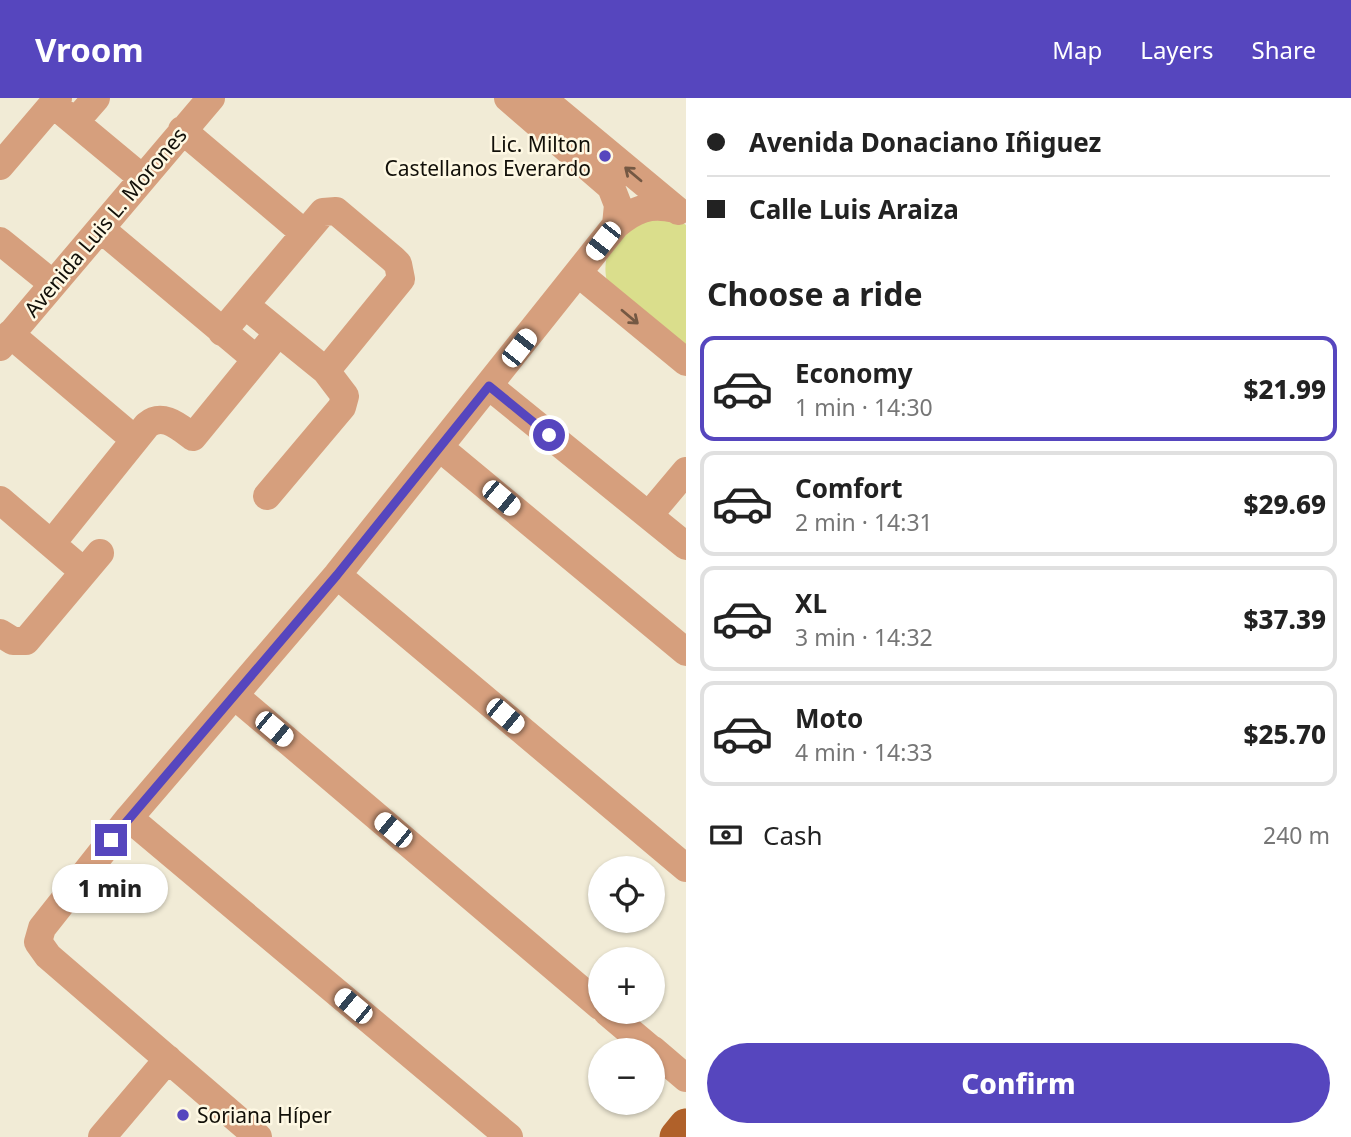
<!DOCTYPE html>
<html lang="en">
<head>
<meta charset="utf-8">
<style>
  body { margin:0; font-family:"Noto Sans",sans-serif; background:#f2f2f2; color:#222; height:100vh; display:flex; flex-direction:column; font-size:26px; white-space:nowrap }
  * { box-sizing:border-box; margin:0 }
  p { font-size:23px; color:#767676 }
  .icon { flex:none; width:38px; height:38px; fill:none; stroke:currentColor; stroke-width:2; stroke-linecap:round; stroke-linejoin:round }
  .map { position:relative; flex:1; overflow:hidden }
  .sheet { display:flex; flex-direction:column; background:#fff; width:665px }
  .sheet>* { flex:none }
  .top-card { display:grid; align-content:center; height:154px; padding:0 21px; background:#fff }
  .buttons { position:absolute; left:588px; top:758px; display:grid; gap:14px }
  .buttons a { display:grid; place-items:center; width:77px; height:77px; border-radius:50%; background:#fff; box-shadow:0 2px 5px #0004; font-size:35px }
  .end { position:absolute; width:32px; height:32px; margin:-16px; border:9px solid #5646be; background:#fff; box-shadow:0 0 0 4px #fff }
  .from { border-radius:50% }
  .bubble { position:absolute; height:49px; border-radius:24px; background:#fff; box-shadow:0 2px 5px #0004; font-size:23px; font-weight:800; line-height:49px; text-align:center }
  .car { position:absolute; width:21px; height:42px; margin:-21px -10px; border-radius:9px; box-shadow:0 0 5px 2px #0007; background:linear-gradient(#fff 24%,#345 0 40%,#fff 0 76%,#345 0 86%,#fff 0) }
  .top-card b { display:flex; align-items:center; gap:24px; height:66px; font-size:26px }
  .top-card b+b { border-top:2px solid #e0e0e0 }
  .top-card i { width:18px; height:18px; background:#222 }
  ul { padding:0; list-style:none }
  li { display:flex; align-items:center; gap:21px; height:105px; margin:0 14px 10px; padding:0 7px; border:4px solid #e0e0e0; border-radius:14px }
  li div { flex:1 }
  li b { display:block; font-size:26px }
  li em { font-style:normal; font-weight:800 }
  li.current { border-color:#5646be }
  li>.icon { width:63px; height:63px; stroke-width:1.5 }
  h2 { padding:0 21px; font-size:32px; line-height:84px }
  .pay { display:flex; align-items:center; gap:18px; height:77px; padding:0 21px; font-size:26px }
  .pay p { margin-inline-start:auto }
  .button { display:flex; gap:14px; margin-top:auto; padding:14px 21px }
  .button a { flex:1; height:80px; border-radius:42px; background:#5646be; color:#fff; font-size:28px; font-weight:800; line-height:80px; text-align:center }
  header { display:flex; align-items:center; gap:42px; box-sizing:border-box; height:98px; padding:0 35px; background:#5646be; color:#fff }
  header strong { font-size:33px }
  nav { display:flex; gap:38px; margin-inline-start:auto; font-size:24px }
  main { display:flex; flex:1; min-height:0 }
  .map>svg:first-child { display:block }
  .green { fill:#dade8c }
  .lines { fill:none; stroke-linecap:round; stroke-linejoin:round }
  .minor { stroke:#d69f7d; stroke-width:28 }
  .major { stroke:#b0612a; stroke-width:35 }
  .oneway { stroke:#745843 }
  .route { stroke:#5646be; stroke-width:9 }
  .poi-dot { fill:#5646be; stroke:#fef8e3; stroke-width:2.5 }
  .labels { text-anchor:middle; dominant-baseline:central; stroke-width:5; stroke-linejoin:round; paint-order:stroke }
  .poi-label { font-size:21px; fill:#121009; stroke:#fef8e3; text-anchor:end }
  .street-label { font-size:21px; fill:#121009; stroke:#fef8e3 }
</style>
</head>
<body>
<header>
<strong>Vroom</strong>
<nav><a>Map</a><a>Layers</a><a>Share</a></nav>
</header>
<main>
<div class="map">
<svg width="686" height="1039" viewBox="0 0 686 1039">
  <rect width="100%" height="100%" fill="#f1ebd6"/>
  <!-- green -->
  <path class="green" d="M677 121 686 127V256L607 184C601 157 613 145 628 124Z"/>
  <g class="lines">
    <!-- minor -->
    <path class="minor" d="M508 0 611 89 618 107 616 127
      M542 0 678 113
      M53 6 142 80
      M75 24 96 0
      M182 32 304 135
      M0 68 58 0
      M101 131 256 261
      M0 143 53 186
      M578 175 686 264
      M245 207 326 273 345 298 342 309 267 398
      M222 234 323 114 336 113 393 161 398 166 401 181 326 273
      M10 236 134 341
      M0 249 211 0
      M489 288 686 448
      M439 349 686 554
      M0 402 83 473
      M649 417 686 373
      M52 445 147 327C163 314 179 329 193 339L278 235
      M337 477 686 770
      M0 535 13 543H26L100 455
      M235 598 600 908
      M129 720 509 1039
      M607 914 652 952
      M653 952 686 980
      M102 1039 168 961
      M258 1039 48 858 38 844 42 830 129 720 337 477 616 127C635 111 650 105 675 111"/>
    <!-- major -->
    <path class="major" d="M677 1039 686 1028"/>
  </g>
  <!-- one-way arrows -->
  <defs><path id="oneway-shaft" d="M-6 0H5M1.5-3L5.5 0L1.5 3" fill="none" stroke-width="1.6" stroke-linecap="round" stroke-linejoin="round" transform="scale(1.75)"/></defs>
  <g class="oneway">
    <use href="#oneway-shaft" transform="translate(633 76) rotate(-140)"/>
    <use href="#oneway-shaft" transform="translate(630 219) rotate(40)"/>
  </g>
  <g class="lines">
    <!-- route -->
    <path class="route" d="M111 742 337 477 489 288 549 337"/>
  </g>
  <!-- markers -->
  <g class="poi-dot">
    <circle cx="605" cy="58" r="7"/>
    <circle cx="183" cy="1017" r="7"/>
  </g>
  <g class="labels">
    <!-- poi labels -->
    <g class="poi-label">
      <text x="591" y="46">Lic. Milton<tspan x="591" dy="24">Castellanos Everardo</tspan></text>
      <text x="197" y="1017" text-anchor="start">Soriana Híper</text>
    </g>
    <!-- street labels -->
    <g class="street-label">
      <text transform="translate(105 124) rotate(-50)">Avenida Luis L. Morones</text>
    </g>
  </g>
</svg>
<div class="buttons">
<a><svg class="icon" aria-label="locate" viewBox="0 0 24 24"><circle cx="12" cy="12" r="6"/><path d="M12 2v4M12 18v4M2 12h4M18 12h4"/></svg></a>
<a>+</a>
<a>−</a>
</div>
<i class="end from" style="left:549px;top:337px"></i>
<i class="end" style="left:111px;top:742px"></i>
<div class="bubble" style="left:52px;top:766px;width:116px">1 min</div>
<i class="car" style="left:603px;top:143px;rotate:218deg"></i>
<i class="car" style="left:519px;top:250px;rotate:38deg"></i>
<i class="car" style="left:501px;top:400px;rotate:130deg"></i>
<i class="car" style="left:505px;top:618px;rotate:130deg"></i>
<i class="car" style="left:274px;top:631px;rotate:130deg"></i>
<i class="car" style="left:393px;top:732px;rotate:310deg"></i>
<i class="car" style="left:353px;top:908px;rotate:310deg"></i>
</div>
<section class="sheet">
<div class="top-card">
<b><i class="from"></i>Avenida Donaciano Iñiguez</b>
<b><i></i>Calle Luis Araiza</b>
</div>
<h2>Choose a ride</h2>
<ul>
<li class="current"><svg class="icon" aria-label="car" viewBox="0 0 24 24"><path d="M5 17H2v-5l4-1 3-4h7l3 4 3 1v5h-3M9 17h6M6 11h13"/><circle cx="7" cy="17" r="2"/><circle cx="17" cy="17" r="2"/></svg><div><b>Economy</b><p>1 min · 14:30</p></div><em>$21.99</em></li>
<li><svg class="icon" aria-label="car" viewBox="0 0 24 24"><path d="M5 17H2v-5l4-1 3-4h7l3 4 3 1v5h-3M9 17h6M6 11h13"/><circle cx="7" cy="17" r="2"/><circle cx="17" cy="17" r="2"/></svg><div><b>Comfort</b><p>2 min · 14:31</p></div><em>$29.69</em></li>
<li><svg class="icon" aria-label="car" viewBox="0 0 24 24"><path d="M5 17H2v-5l4-1 3-4h7l3 4 3 1v5h-3M9 17h6M6 11h13"/><circle cx="7" cy="17" r="2"/><circle cx="17" cy="17" r="2"/></svg><div><b>XL</b><p>3 min · 14:32</p></div><em>$37.39</em></li>
<li><svg class="icon" aria-label="car" viewBox="0 0 24 24"><path d="M5 17H2v-5l4-1 3-4h7l3 4 3 1v5h-3M9 17h6M6 11h13"/><circle cx="7" cy="17" r="2"/><circle cx="17" cy="17" r="2"/></svg><div><b>Moto</b><p>4 min · 14:33</p></div><em>$25.70</em></li>
</ul>
<div class="pay"><svg class="icon" aria-label="cash" viewBox="0 0 24 24"><path d="M3 7h18v10H3z"/><circle cx="12" cy="12" r="2"/></svg>Cash<p>240 m</p></div>
<div class="button"><a>Confirm</a></div>
</section>
</main>
</body>
</html>
